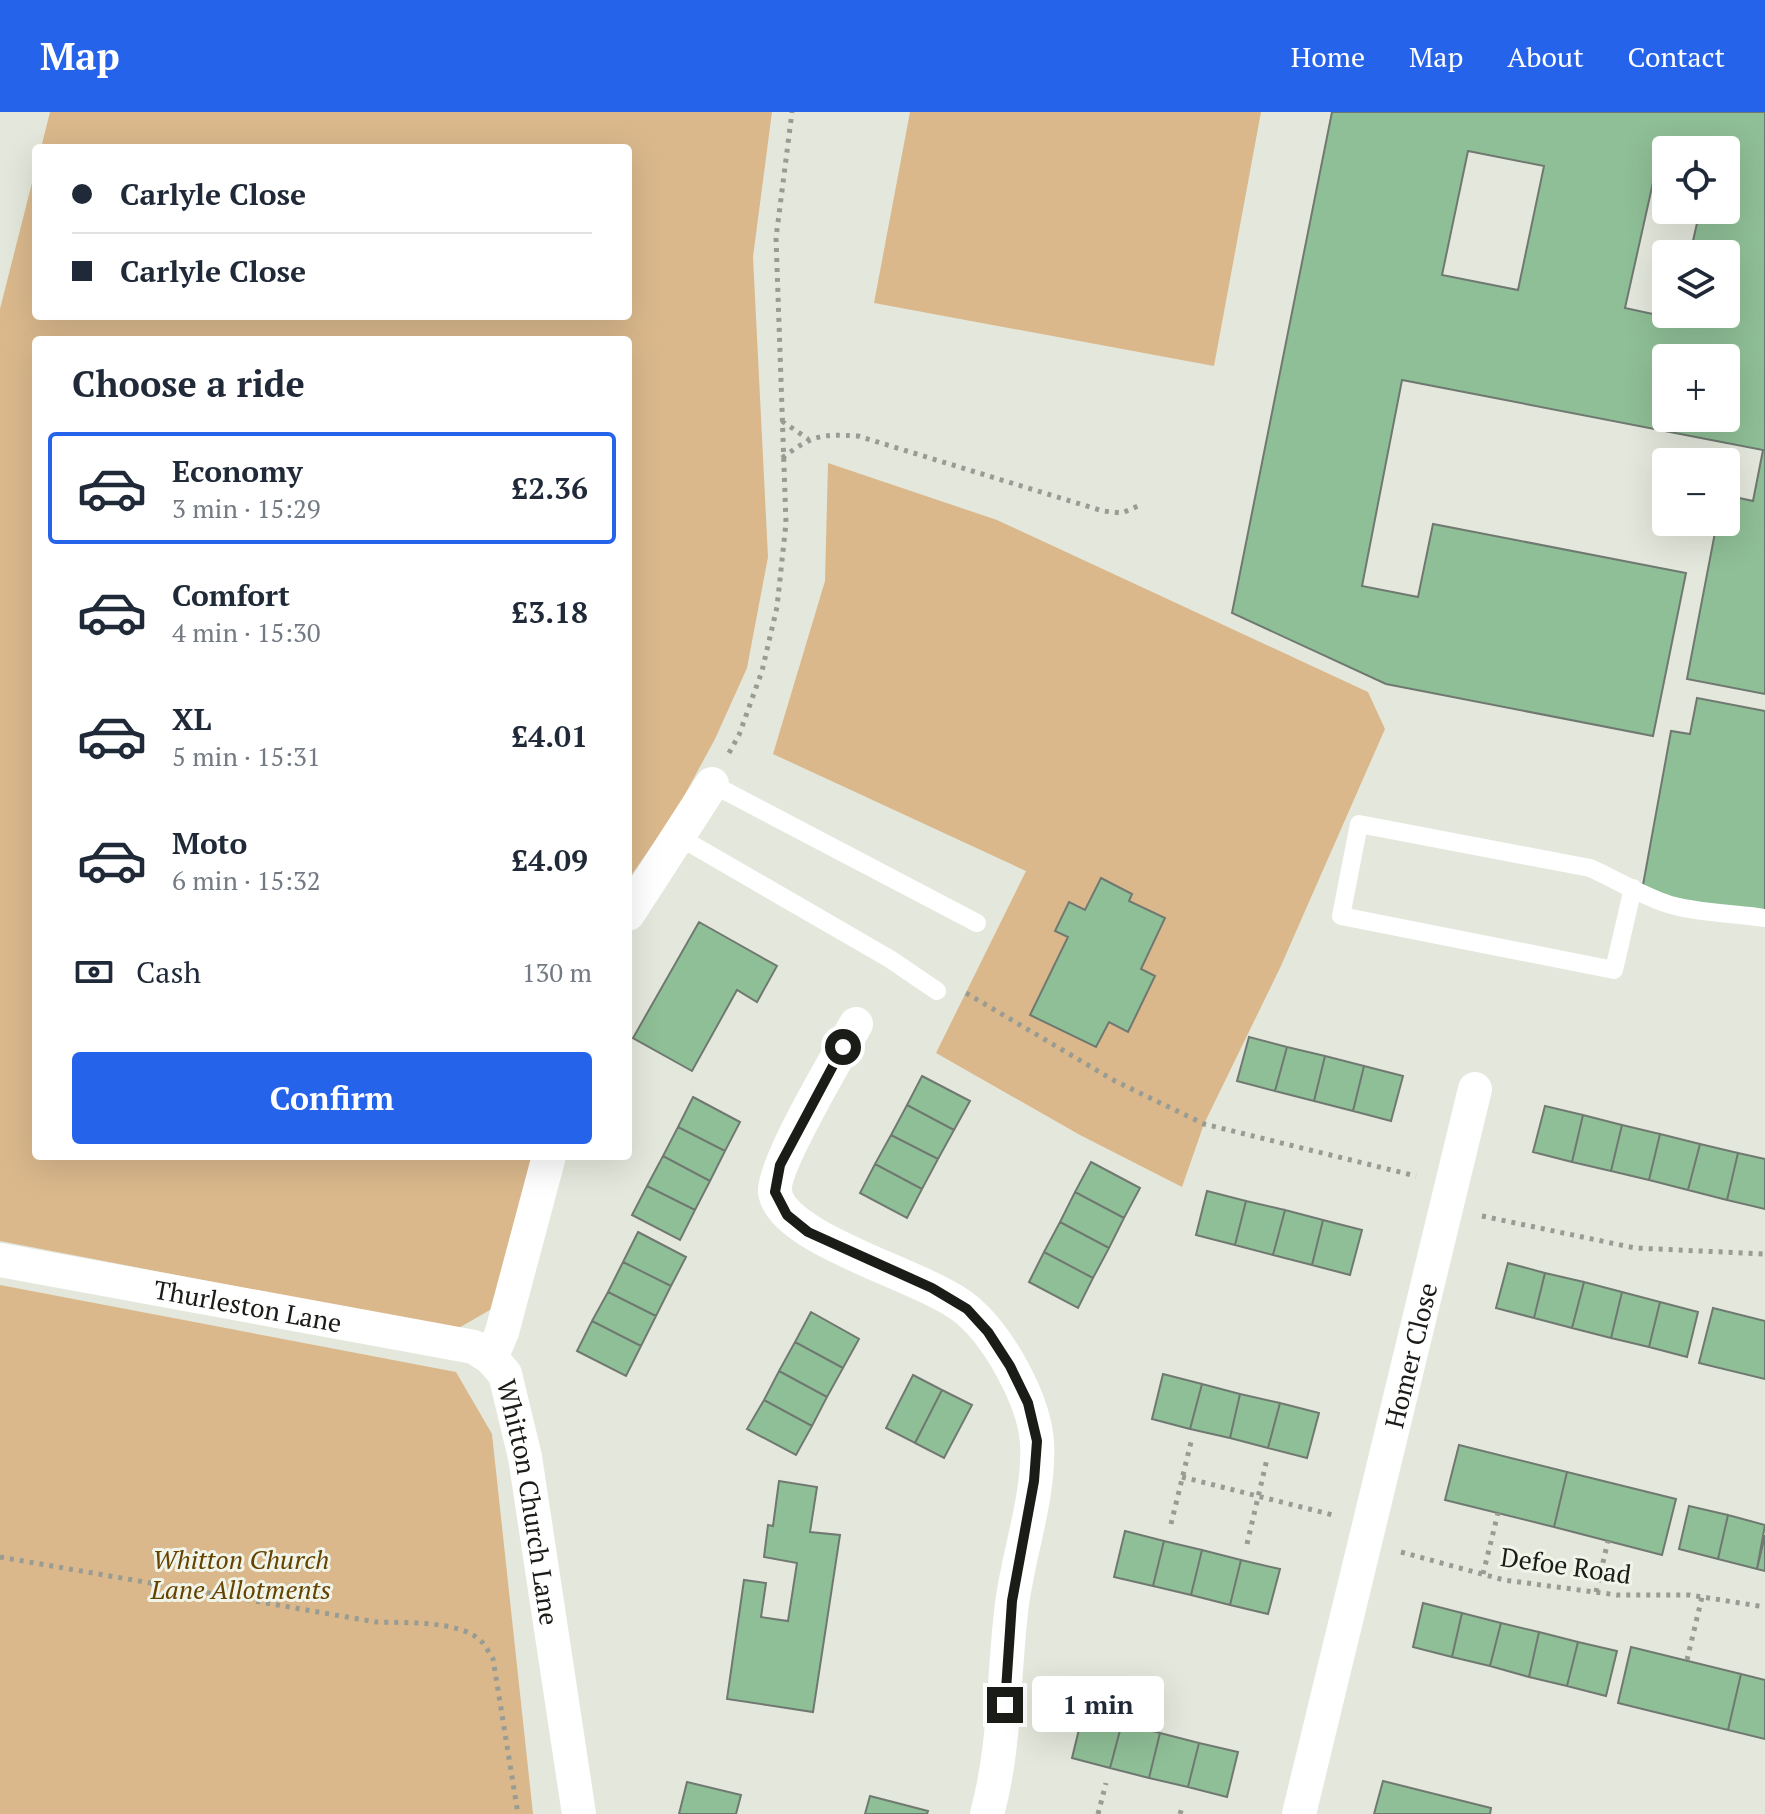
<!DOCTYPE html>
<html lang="en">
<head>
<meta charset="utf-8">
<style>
  body { margin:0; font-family:"PT Serif",serif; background:#f2f2f3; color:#1f2937; height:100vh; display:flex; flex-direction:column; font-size:30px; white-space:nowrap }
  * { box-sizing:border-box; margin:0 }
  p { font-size:26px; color:#747a83 }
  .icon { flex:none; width:44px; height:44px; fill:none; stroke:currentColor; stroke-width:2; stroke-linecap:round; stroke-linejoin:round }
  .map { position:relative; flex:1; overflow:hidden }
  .panel { position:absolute; left:32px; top:224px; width:600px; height:824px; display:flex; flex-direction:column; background:#fff; border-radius:8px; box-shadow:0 8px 32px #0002 }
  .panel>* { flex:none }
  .hud { position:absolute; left:32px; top:32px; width:600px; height:176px; border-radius:8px; box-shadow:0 8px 32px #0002; display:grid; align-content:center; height:176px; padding:0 40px; background:#fff }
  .fabs { position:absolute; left:1652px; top:24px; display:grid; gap:16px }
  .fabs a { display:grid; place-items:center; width:88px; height:88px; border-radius:8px; background:#fff; box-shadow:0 8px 32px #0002; font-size:40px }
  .end { position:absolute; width:36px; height:36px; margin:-18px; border:10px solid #1a1c17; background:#fff; box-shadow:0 0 0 4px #fff }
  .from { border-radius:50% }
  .bubble { position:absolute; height:56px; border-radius:8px; background:#fff; box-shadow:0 8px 32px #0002; font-size:26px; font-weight:700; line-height:56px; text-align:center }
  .hud b { display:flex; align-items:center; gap:28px; height:76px; font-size:30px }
  .hud b+b { border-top:2px solid #e0e1e3 }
  .hud i { width:20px; height:20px; background:#1f2937 }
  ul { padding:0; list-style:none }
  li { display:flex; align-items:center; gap:24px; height:112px; margin:0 16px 12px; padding:0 24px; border:4px solid transparent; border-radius:8px }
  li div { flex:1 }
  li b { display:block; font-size:30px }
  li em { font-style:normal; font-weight:700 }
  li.on { border-color:#2563eb }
  li>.icon { width:72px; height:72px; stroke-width:1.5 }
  h2 { padding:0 40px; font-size:36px; line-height:96px }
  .pay { display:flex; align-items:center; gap:20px; height:88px; padding:0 40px; font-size:30px }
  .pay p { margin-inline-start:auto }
  .button { display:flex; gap:16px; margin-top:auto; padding:16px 40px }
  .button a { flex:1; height:92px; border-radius:8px; background:#2563eb; color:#fff; font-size:32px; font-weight:700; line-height:92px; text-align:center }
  header { display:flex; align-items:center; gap:48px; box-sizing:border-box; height:112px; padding:0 40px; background:#2563eb; color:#fff }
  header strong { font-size:38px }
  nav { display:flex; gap:44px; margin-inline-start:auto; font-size:28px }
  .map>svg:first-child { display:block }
  .green { fill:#dab88c }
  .building { fill:#8fbf96; stroke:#707971; stroke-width:2; fill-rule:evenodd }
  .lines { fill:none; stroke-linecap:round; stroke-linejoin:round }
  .path { stroke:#989c92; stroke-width:5; stroke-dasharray:4 6; stroke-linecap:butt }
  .lane { stroke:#fff; stroke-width:18 }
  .street { stroke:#fff; stroke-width:34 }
  .route { stroke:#1a1c17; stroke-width:10 }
  .labels { text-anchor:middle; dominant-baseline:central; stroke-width:6; stroke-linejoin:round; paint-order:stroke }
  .street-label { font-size:26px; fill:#1a1c17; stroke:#f1f5e9 }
  .park-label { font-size:26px; font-style:italic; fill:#664201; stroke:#f1f5e9 }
</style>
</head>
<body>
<header>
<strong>Map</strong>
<nav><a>Home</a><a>Map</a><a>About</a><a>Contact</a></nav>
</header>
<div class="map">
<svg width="1765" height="1702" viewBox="0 0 1765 1702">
  <rect width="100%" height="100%" fill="#e4e8dc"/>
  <!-- green -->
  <path class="green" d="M50 0H772L753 145 768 445 747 556 715 627 676 699 628 768V228H36V1044H534L495 1195 457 1217 0 1129V197L36 55V204H628V36H41Z
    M910 0H1261L1214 254 874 191Z
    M828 351 997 408 1368 580 1385 617 1280 856 1204 1012 1182 1075 1080 1023 936 941 1026 759 773 642 825 469Z
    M0 1173 456 1260 492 1322 533 1702H0Z"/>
  <!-- building -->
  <path class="building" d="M1332 0H1765V582L1687 567 1717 410H1726V383L1753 389 1763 338 1402 268 1362 474 1418 485 1433 412 1686 461 1653 624 1386 572 1232 501ZM1666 38H1726V98H1700L1690 142H1726V202H1677L1676 207 1625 196 1654 66 1666 69ZM1468 39 1544 54 1518 178 1442 163ZM1666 246H1726V306H1666Z
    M1697 586 1765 599V807L1641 784 1671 619 1690 622Z
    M1101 766 1132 782 1129 789 1165 806 1141 857 1155 864 1128 920 1109 910 1096 935 1030 903 1068 825 1055 819 1069 790 1085 798Z
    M699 810 777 854 757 890 737 878 692 959 633 926Z
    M1249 925 1287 935 1275 979 1237 969Z
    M1287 935 1325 944 1314 989 1275 979Z
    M1325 944 1364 954 1353 999 1314 989Z
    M1364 954 1403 964 1391 1009 1353 999Z
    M922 964 970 989 954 1018 907 993Z
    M693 985 740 1010 725 1039 678 1015Z
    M907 993 954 1018 938 1047 891 1023Z
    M1545 994 1583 1003 1572 1050 1533 1040Z
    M1583 1003 1622 1013 1611 1059 1572 1050Z
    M1622 1013 1660 1022 1649 1068 1611 1059Z
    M678 1015 725 1039 710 1069 663 1044Z
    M1660 1022 1700 1032 1688 1078 1649 1068Z
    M891 1023 938 1047 922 1077 875 1052Z
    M1700 1032 1738 1041 1727 1088 1688 1078Z
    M1738 1041 1765 1047V1097L1727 1088Z
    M663 1044 710 1069 695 1098 647 1074Z
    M1091 1050 1140 1076 1124 1106 1075 1080Z
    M875 1052 922 1077 907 1106 860 1081Z
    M647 1074 695 1098 680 1128 632 1103Z
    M1207 1079 1246 1089 1235 1133 1196 1123Z
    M1075 1080 1124 1106 1109 1136 1060 1110Z
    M1246 1089 1285 1098 1273 1143 1235 1133Z
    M1285 1098 1323 1108 1312 1153 1273 1143Z
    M1323 1108 1362 1118 1350 1163 1312 1153Z
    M1060 1110 1109 1136 1093 1166 1044 1140Z
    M638 1120 686 1145 671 1174 623 1150Z
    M1044 1140 1093 1166 1078 1196 1029 1170Z
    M623 1150 671 1174 656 1204 608 1180Z
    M1508 1151 1545 1161 1534 1206 1496 1196Z
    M1545 1161 1584 1170 1572 1216 1534 1206Z
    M1584 1170 1622 1180 1611 1226 1572 1216Z
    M608 1180 656 1204 641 1234 592 1209Z
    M1622 1180 1660 1190 1649 1235 1611 1226Z
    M1660 1190 1698 1200 1687 1245 1649 1235Z
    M1713 1196 1765 1209V1267L1699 1251Z
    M811 1200 859 1227 843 1256 795 1230Z
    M592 1209 641 1234 626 1264 577 1239Z
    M795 1230 843 1256 827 1285 779 1259Z
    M779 1259 827 1285 812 1314 764 1288Z
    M1163 1262 1202 1272 1190 1317 1152 1307Z
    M913 1263 942 1278 915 1331 886 1316Z
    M1202 1272 1240 1282 1230 1326 1190 1317Z
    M942 1278 972 1293 944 1346 915 1331Z
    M1240 1282 1280 1291 1268 1336 1230 1326Z
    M764 1288 812 1314 796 1343 747 1317Z
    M1280 1291 1319 1301 1307 1346 1268 1336Z
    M1459 1333 1567 1360 1554 1415 1445 1388Z
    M1567 1360 1676 1387 1662 1443 1554 1415Z
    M779 1369 817 1375 810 1420 840 1423 813 1600 727 1587 744 1468 766 1471 761 1505 788 1509 797 1451 764 1445 768 1413 773 1414Z
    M1689 1394 1728 1403 1718 1447 1679 1437Z
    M1728 1403 1765 1413 1757 1457 1718 1447Z
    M1125 1419 1164 1429 1153 1474 1114 1465Z
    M1765 1423V1459L1757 1457Z
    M1164 1429 1202 1438 1191 1483 1153 1474Z
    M1202 1438 1241 1448 1230 1493 1191 1483Z
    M1241 1448 1280 1457 1268 1502 1230 1493Z
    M1423 1491 1462 1501 1452 1545 1413 1535Z
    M1462 1501 1501 1511 1490 1554 1452 1545Z
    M1501 1511 1539 1520 1529 1565 1490 1554Z
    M1539 1520 1578 1530 1567 1574 1529 1565Z
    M1578 1530 1617 1539 1606 1584 1567 1574Z
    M1631 1535 1741 1562 1728 1618 1618 1591Z
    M1741 1562 1765 1568V1627L1728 1618Z
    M1083 1601 1122 1611 1110 1656 1072 1646Z
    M1122 1611 1160 1621 1149 1666 1110 1656Z
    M1160 1621 1199 1631 1188 1675 1149 1666Z
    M1199 1631 1238 1640 1227 1685 1188 1675Z
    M1383 1669 1491 1696 1490 1702H1374Z
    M687 1670 741 1683 736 1702H679Z
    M870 1684 928 1699 927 1702H865Z"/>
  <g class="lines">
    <!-- path -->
    <path class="path" d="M782 309 808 327
      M782 346C813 323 819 322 858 324L1103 399 1122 401 1138 394
      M729 641 739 623 762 559 777 495 786 411 776 126 792 0
      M966 881 1115 969 1204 1012 1416 1064
      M1482 1104 1635 1136 1765 1142
      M1182 1365 1333 1403
      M1171 1412 1192 1326
      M1247 1432 1267 1347
      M1401 1440 1504 1468 1617 1483H1690L1765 1495
      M0 1445 376 1510C404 1511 462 1508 482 1530 486 1535 490 1542 493 1547L518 1702
      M1483 1462 1498 1401
      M1596 1480 1608 1429
      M1687 1548 1702 1485
      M1098 1702 1106 1671
      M1180 1702 1182 1696"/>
    <!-- lane -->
    <path class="lane" d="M712 672 977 811
      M679 725 890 847 937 879
      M1633 776 1614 858 1341 804 1359 712 1590 756C1615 767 1639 782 1665 791 1687 800 1739 802 1765 806"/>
    <!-- street -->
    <g class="street">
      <path d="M628 802 712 672"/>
      <path d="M856 912C840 941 772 1054 775 1080 782 1129 928 1164 967 1198 999 1225 1034 1288 1037 1330 1040 1383 1019 1439 1012 1492 1003 1562 1006 1633 987 1702"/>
      <path id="s1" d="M0 1148 474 1235 491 1246 505 1262 525 1345 579 1702"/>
      <path d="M491 1246 502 1220 549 1044"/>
      <path id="s2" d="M1299 1702 1475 977"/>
    </g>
  </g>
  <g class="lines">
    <!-- route -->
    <path class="route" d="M843 935 780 1053 775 1080 787 1103 808 1120 932 1176 967 1197 988 1220 1010 1254 1028 1291 1037 1329 1034 1369 1012 1489 1005 1593"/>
  </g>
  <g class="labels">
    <!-- street labels -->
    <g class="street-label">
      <text stroke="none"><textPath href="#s1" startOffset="252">Thurleston Lane</textPath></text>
      <text stroke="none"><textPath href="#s2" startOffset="472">Homer Close</textPath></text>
      <text stroke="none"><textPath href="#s1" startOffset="654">Whitton Church Lane</textPath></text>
      <text transform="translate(1566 1453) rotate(8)">Defoe Road</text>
    </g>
    <!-- park labels -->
    <g class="park-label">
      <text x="241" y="1447">Whitton Church<tspan x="241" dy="30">Lane Allotments</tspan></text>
    </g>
  </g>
</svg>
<div class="fabs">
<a><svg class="icon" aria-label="locate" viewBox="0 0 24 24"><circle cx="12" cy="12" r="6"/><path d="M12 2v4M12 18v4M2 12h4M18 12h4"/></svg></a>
<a><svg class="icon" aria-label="layers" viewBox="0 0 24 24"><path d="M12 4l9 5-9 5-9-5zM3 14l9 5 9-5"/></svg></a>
<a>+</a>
<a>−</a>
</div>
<i class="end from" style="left:843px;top:935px"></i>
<i class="end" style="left:1005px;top:1593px"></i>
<div class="bubble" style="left:1032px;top:1564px;width:132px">1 min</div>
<div class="hud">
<b><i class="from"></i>Carlyle Close</b>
<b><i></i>Carlyle Close</b>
</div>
<section class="panel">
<h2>Choose a ride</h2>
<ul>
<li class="on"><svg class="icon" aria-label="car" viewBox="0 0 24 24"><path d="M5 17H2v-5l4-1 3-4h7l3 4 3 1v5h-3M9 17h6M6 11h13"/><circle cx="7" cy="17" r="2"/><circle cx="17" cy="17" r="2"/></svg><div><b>Economy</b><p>3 min · 15:29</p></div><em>£2.36</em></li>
<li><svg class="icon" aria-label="car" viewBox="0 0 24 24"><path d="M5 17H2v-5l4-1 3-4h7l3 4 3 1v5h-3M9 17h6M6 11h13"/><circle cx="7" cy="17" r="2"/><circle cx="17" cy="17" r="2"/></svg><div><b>Comfort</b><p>4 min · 15:30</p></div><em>£3.18</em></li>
<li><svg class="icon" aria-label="car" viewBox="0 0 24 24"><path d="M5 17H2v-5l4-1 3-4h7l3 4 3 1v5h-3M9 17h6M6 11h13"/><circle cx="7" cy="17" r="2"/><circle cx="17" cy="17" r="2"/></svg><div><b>XL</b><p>5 min · 15:31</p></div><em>£4.01</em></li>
<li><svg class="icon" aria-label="car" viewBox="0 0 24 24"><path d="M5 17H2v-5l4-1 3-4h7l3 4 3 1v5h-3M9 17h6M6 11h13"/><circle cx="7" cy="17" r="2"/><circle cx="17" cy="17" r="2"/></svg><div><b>Moto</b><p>6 min · 15:32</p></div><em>£4.09</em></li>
</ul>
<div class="pay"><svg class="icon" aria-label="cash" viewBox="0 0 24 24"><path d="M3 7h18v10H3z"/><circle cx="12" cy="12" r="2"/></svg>Cash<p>130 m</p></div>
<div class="button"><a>Confirm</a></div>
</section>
</div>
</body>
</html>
